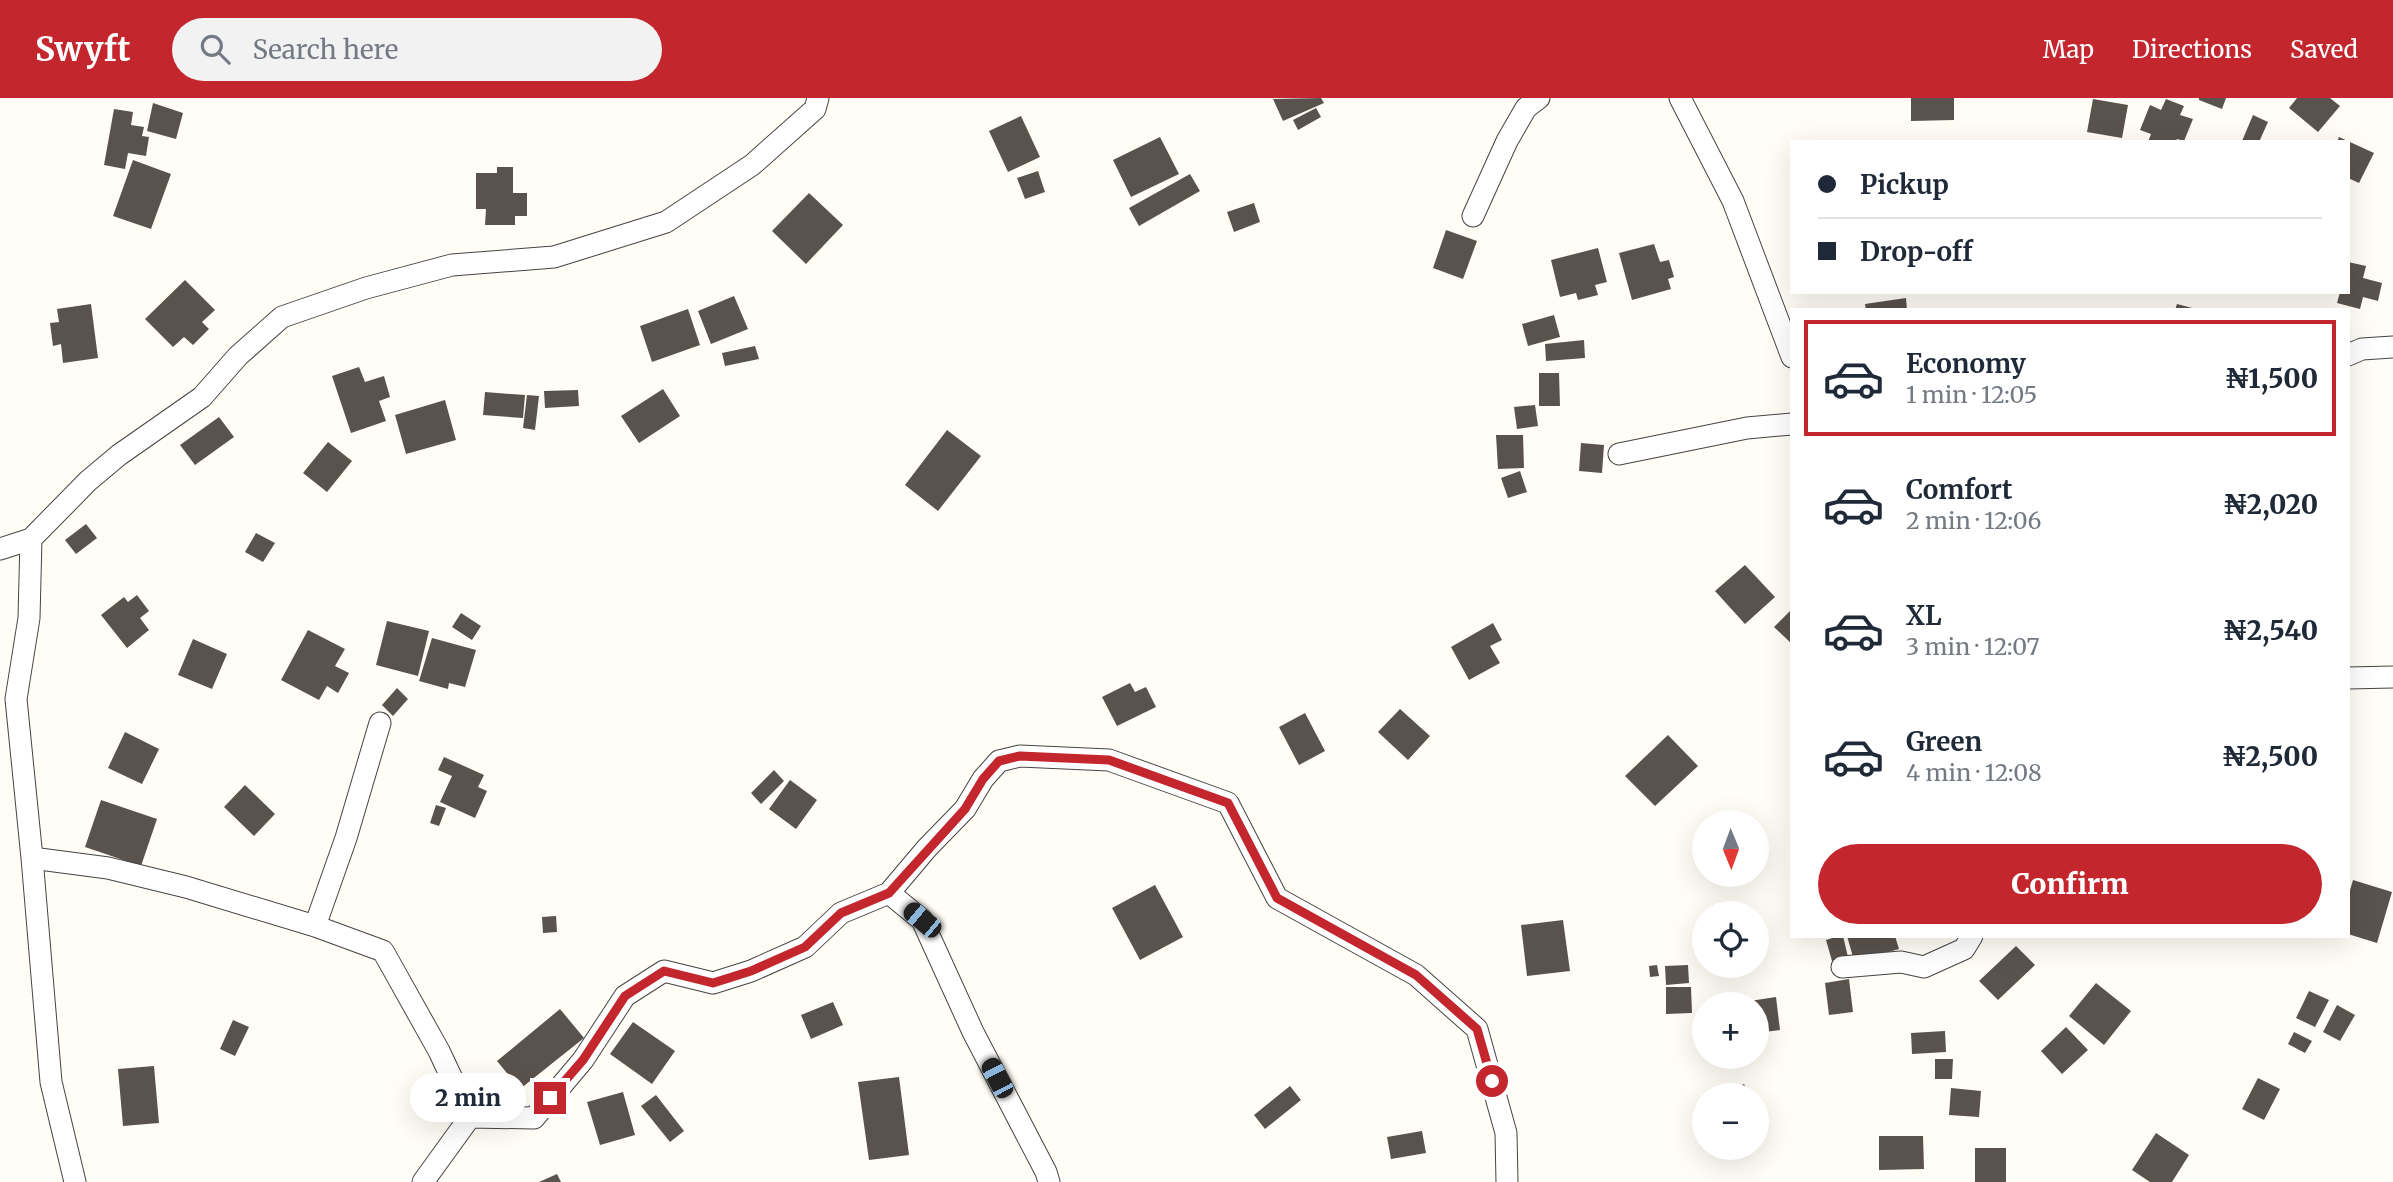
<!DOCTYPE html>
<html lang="en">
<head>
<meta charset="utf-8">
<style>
  body { margin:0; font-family:Merriweather,serif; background:#f2f2f3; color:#1f2937; height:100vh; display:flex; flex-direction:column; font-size:26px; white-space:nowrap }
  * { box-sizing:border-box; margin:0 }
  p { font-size:23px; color:#747a83 }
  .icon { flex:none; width:38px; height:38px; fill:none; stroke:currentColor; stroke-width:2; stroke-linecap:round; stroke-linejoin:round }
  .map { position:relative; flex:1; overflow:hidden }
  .sheet { position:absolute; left:1790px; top:210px; width:560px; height:630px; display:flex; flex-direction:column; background:#fff; border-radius:0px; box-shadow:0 7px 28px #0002 }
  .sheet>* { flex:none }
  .top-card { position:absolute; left:1790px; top:42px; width:560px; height:154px; border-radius:0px; box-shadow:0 7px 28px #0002; display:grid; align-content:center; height:154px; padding:0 28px; background:#fff }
  .needle { width:46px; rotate:179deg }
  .tools { position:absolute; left:1692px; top:712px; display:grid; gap:14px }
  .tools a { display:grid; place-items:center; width:77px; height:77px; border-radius:50%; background:#fff; box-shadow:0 7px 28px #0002; font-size:35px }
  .end { position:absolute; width:32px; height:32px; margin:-16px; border:9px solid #c4262e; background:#fff; box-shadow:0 0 0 4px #fff }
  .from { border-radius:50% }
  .bubble { position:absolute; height:49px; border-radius:24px; background:#fff; box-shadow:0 7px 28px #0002; font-size:23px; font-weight:800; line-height:49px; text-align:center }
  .car { position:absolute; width:21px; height:42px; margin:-21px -10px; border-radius:9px; box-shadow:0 0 5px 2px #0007; background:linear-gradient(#222 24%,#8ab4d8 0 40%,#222 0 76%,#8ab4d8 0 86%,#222 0) }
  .top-card b { display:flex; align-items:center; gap:24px; height:66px; font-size:26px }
  .top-card b+b { border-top:2px solid #e0e1e3 }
  .top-card i { width:18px; height:18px; background:#1f2937 }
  ul { padding:12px 0 0; list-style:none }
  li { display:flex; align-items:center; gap:21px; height:116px; margin:0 14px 10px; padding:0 14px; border:4px solid transparent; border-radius:0px }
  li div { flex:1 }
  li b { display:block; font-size:26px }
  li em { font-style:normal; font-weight:800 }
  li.active { border-color:#c4262e }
  li>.icon { width:63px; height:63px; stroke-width:1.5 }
  .cta { display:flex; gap:14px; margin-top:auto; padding:14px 28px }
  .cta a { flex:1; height:80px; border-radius:42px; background:#c4262e; color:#fff; font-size:28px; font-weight:800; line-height:80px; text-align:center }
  header { display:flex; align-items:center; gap:42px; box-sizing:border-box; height:98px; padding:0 35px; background:#c4262e; color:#fff }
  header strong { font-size:33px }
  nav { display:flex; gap:38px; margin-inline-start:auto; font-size:24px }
  .search { width:490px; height:63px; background:#f2f2f3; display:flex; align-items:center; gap:18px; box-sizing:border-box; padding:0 24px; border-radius:38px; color:#747a83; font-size:26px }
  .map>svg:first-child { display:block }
  .building { fill:#5a524d }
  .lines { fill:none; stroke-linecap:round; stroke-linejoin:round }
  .street-casing { stroke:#444; stroke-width:23 }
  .street { stroke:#fff; stroke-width:21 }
  .route { stroke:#c4262e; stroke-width:9 }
</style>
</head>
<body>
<header>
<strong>Swyft</strong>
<div class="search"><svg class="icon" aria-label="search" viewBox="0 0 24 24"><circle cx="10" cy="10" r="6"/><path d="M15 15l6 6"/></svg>Search here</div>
<nav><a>Map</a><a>Directions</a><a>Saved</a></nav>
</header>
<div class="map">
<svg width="2393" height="1084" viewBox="0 0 2393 1084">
  <rect width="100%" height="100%" fill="#fffdf5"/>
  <!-- building -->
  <path class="building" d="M1321 0 1324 5 1283 23 1273 1Z
    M1911 0H1954V22L1911 23Z
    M2199 0H2226L2222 11 2199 2Z
    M2297 0H2330L2340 8 2318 34 2289 10Z
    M2093 1 2128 7 2122 40 2087 34Z
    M2166 1 2184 8 2180 17 2193 21 2184 43 2177 41 2175 44H2148L2151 36 2140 32 2150 7 2161 12Z
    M153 5 183 15 176 41 147 33Z
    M1316 10 1321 19 1298 32 1293 22Z
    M114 11 133 14 131 27 144 29 142 38 149 39 146 58 128 55 125 71 104 67Z
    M2253 17 2268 24 2259 44H2245L2242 43Z
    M1021 18 1040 59 1008 74 989 33Z
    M1160 39 1179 76 1131 99 1113 62Z
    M2339 39 2374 55 2359 85 2348 80V44H2337Z
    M133 62 171 76 151 131 113 118Z
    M497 69H513V95H527V118H515V127H485L486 111H476V75H497Z
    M1038 73 1045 94 1025 101 1017 80Z
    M1190 76 1200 93 1139 128 1129 110Z
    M809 95 843 127 806 166 772 133Z
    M1254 105 1260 124 1234 134 1227 114Z
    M1446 132 1477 143 1463 181 1433 170Z
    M1654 146 1660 164 1669 162 1674 179 1668 181 1671 191 1632 202 1619 155Z
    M1598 150 1607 184 1595 187 1598 197 1578 202 1576 195 1560 199 1551 162Z
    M2348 164 2366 168 2363 180 2382 185 2378 203 2363 199 2360 211 2337 205 2340 194H2348Z
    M185 182 215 212 202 224 209 231 193 247 184 239 173 249 145 221Z
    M734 198 748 231 711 246 698 213Z
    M1906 200 1907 212H1866L1865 206Z
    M91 206 98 260 63 265 61 246 53 248 50 225 59 224 57 211Z
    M2177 206 2196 211V212H2175Z
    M688 211 700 247 652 264 640 228Z
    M1554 217 1560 239 1528 248 1522 226Z
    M1584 242 1585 260 1546 263 1545 246Z
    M755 248 759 261 725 268 722 255Z
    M359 269 365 284 384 278 390 299 379 303 386 323 351 335 332 278Z
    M1539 275H1559L1560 308H1539Z
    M663 291 680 318 639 345 621 318Z
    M578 292 579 308 545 310 544 293Z
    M485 294 525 297 523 320 483 317Z
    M527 297 539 298 535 332 523 330Z
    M445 302 456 342 406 356 395 317Z
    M1535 307 1538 328 1517 331 1514 309Z
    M219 319 234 339 195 367 180 347Z
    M947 332 981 358 938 413 905 387Z
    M1496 337H1523L1524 370 1498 371Z
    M328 344 352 363 327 394 303 375Z
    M1581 345 1604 347 1602 375 1579 373Z
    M1520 373 1527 394 1508 400 1501 380Z
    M86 426 97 440 76 456 65 442Z
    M256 435 275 445 263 464 245 454Z
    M1745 467 1775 499 1745 526 1715 493Z
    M137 497 149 513 140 520 149 532 127 550 101 517 124 499 128 504Z
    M1792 511V546L1774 529Z
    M461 515 481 528 472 542 452 529Z
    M387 523 429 533 418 578 376 567Z
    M1493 525 1502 542 1490 548 1500 565 1469 582 1451 549Z
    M308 532 345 551 335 568 349 575 338 595 327 588 319 602 281 582Z
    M432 540 476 552 465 589 449 585 448 591 419 583Z
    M193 541 227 556 212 591 178 577Z
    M1130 585 1135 594 1146 589 1156 609 1117 628 1102 599Z
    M397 590 408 601 393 618 382 607Z
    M1400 611 1430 638 1408 662 1378 634Z
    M1305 615 1325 653 1299 667 1279 629Z
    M125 634 159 651 142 686 108 670Z
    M1668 637 1698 668 1655 708 1625 678Z
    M444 659 484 677 478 689 487 693 475 720 440 704 452 678 438 672Z
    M774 672 784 683 761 706 751 695Z
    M790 682 817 702 796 731 769 711Z
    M245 687 275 716 254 738 224 709Z
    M101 702 157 721 141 768 85 749Z
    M436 707 446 710 439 728 430 725Z
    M2353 782 2392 794 2377 845 2348 836V799Z
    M1155 787 1183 839 1140 862 1112 810Z
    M556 818 557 834 543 835 542 819Z
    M1563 822 1570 873 1527 878 1521 827Z
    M1839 838H1843L1848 859 1832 863 1826 842Z
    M1847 838H1895L1899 851 1864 861 1863 856 1853 859Z
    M2016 848 2035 867 1998 902 1979 883Z
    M1657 867 1659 878 1650 879 1649 868Z
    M1688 867 1689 885 1666 887 1665 868Z
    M1849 881 1853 914 1829 917 1825 885Z
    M2096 885 2131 913 2104 947 2069 918Z
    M1666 889H1691L1692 915 1666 916Z
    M2309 893 2329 902 2315 929 2296 920Z
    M1776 899 1780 932 1757 935V906H1730Z
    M833 904 843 927 811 941 801 917Z
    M2337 907 2355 917 2340 943 2323 934Z
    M560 911 584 940 520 991 497 963Z
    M233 922 249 929 235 958 220 951Z
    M633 924 675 953 652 986 610 956Z
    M2066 929 2088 952 2062 976 2041 953Z
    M1945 933 1946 954 1912 956 1911 935Z
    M2294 934 2312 943 2305 955 2288 946Z
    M1935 961H1953L1952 981H1935Z
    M154 968 159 1025 123 1028 118 971Z
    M899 979 909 1057 869 1062 858 984Z
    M2258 980 2280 991 2264 1022 2242 1011Z
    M1744 986 1750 998H1719Z
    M1290 988 1301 1002 1265 1031 1254 1017Z
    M1951 990 1981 993 1979 1019 1949 1017Z
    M623 994 635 1037 600 1047 587 1004Z
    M656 997 684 1033 670 1044 641 1008Z
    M1422 1033 1426 1055 1391 1061 1387 1039Z
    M2156 1035 2189 1057 2172 1084H2150L2132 1072Z
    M1879 1038H1923L1924 1071 1879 1072Z
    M1975 1050H2006V1084H1975Z
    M557 1076 561 1084H539Z"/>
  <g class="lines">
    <defs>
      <path id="street" d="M1680 0 1733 103 1792 259
        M1473 118 1507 43 1526 10 1539 0
        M2348 257 2362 251 2393 249
        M1619 356 1747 330 1792 326
        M0 451 31 441
        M2348 580 2393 579
        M32 760 108 770 186 789 315 828 383 853 439 953 470 1019 534 1020 583 962 625 898 664 873 713 885 751 873 805 849 841 815 889 795 922 822 973 934 1046 1074 1049 1084
        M889 795 927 750 965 711 983 681 999 663 1020 658 1109 662 1228 705 1277 800 1416 877 1477 931 1506 1035 1507 1084
        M315 828 346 740 380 625
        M1842 869 1901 864 1924 869 1964 851 1972 838
        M75 1084 51 984 32 760 16 601 29 520 31 441 88 383 119 357 202 299 238 258 282 219 366 190 452 167 554 159 666 124 752 67 815 11 818 0
        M423 1084 470 1019"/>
    </defs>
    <!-- street casing -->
    <use href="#street" class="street-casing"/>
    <!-- street -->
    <use href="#street" class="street"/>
  </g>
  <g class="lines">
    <!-- route -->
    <path class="route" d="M550 1000 583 962 625 898 664 873 713 885 751 873 805 849 841 815 889 795 965 711 983 681 999 663 1020 658 1109 662 1228 705 1277 800 1416 877 1477 931 1492 983"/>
  </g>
</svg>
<div class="tools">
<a><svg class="needle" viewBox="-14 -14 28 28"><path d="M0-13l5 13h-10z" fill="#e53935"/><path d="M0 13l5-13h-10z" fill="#747a83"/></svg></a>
<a><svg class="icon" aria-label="locate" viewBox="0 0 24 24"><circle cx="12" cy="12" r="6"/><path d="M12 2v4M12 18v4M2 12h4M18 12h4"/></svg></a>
<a>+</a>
<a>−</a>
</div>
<i class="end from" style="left:1492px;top:983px"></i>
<i class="end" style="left:550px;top:1000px"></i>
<div class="bubble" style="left:410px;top:975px;width:116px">2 min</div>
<i class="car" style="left:922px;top:822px;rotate:310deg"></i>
<i class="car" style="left:997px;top:980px;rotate:332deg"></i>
<div class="top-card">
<b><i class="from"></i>Pickup</b>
<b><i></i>Drop-off</b>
</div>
<section class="sheet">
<ul>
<li class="active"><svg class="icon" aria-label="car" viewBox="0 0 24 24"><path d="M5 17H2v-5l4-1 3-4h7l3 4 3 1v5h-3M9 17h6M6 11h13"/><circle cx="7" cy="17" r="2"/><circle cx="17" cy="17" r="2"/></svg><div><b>Economy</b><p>1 min · 12:05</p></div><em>₦1,500</em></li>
<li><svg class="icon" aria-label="car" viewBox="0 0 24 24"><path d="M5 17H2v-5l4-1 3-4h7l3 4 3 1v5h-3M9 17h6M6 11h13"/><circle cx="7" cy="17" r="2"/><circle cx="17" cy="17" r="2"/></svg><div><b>Comfort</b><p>2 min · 12:06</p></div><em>₦2,020</em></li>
<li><svg class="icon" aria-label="car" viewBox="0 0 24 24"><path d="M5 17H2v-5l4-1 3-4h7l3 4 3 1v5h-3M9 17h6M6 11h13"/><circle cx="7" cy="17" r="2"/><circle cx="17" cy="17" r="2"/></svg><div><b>XL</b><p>3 min · 12:07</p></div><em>₦2,540</em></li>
<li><svg class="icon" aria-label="car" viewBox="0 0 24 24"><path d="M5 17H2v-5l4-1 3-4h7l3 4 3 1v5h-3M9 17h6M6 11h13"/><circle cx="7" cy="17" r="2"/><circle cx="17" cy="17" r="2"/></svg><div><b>Green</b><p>4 min · 12:08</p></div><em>₦2,500</em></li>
</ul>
<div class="cta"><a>Confirm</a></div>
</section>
</div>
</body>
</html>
